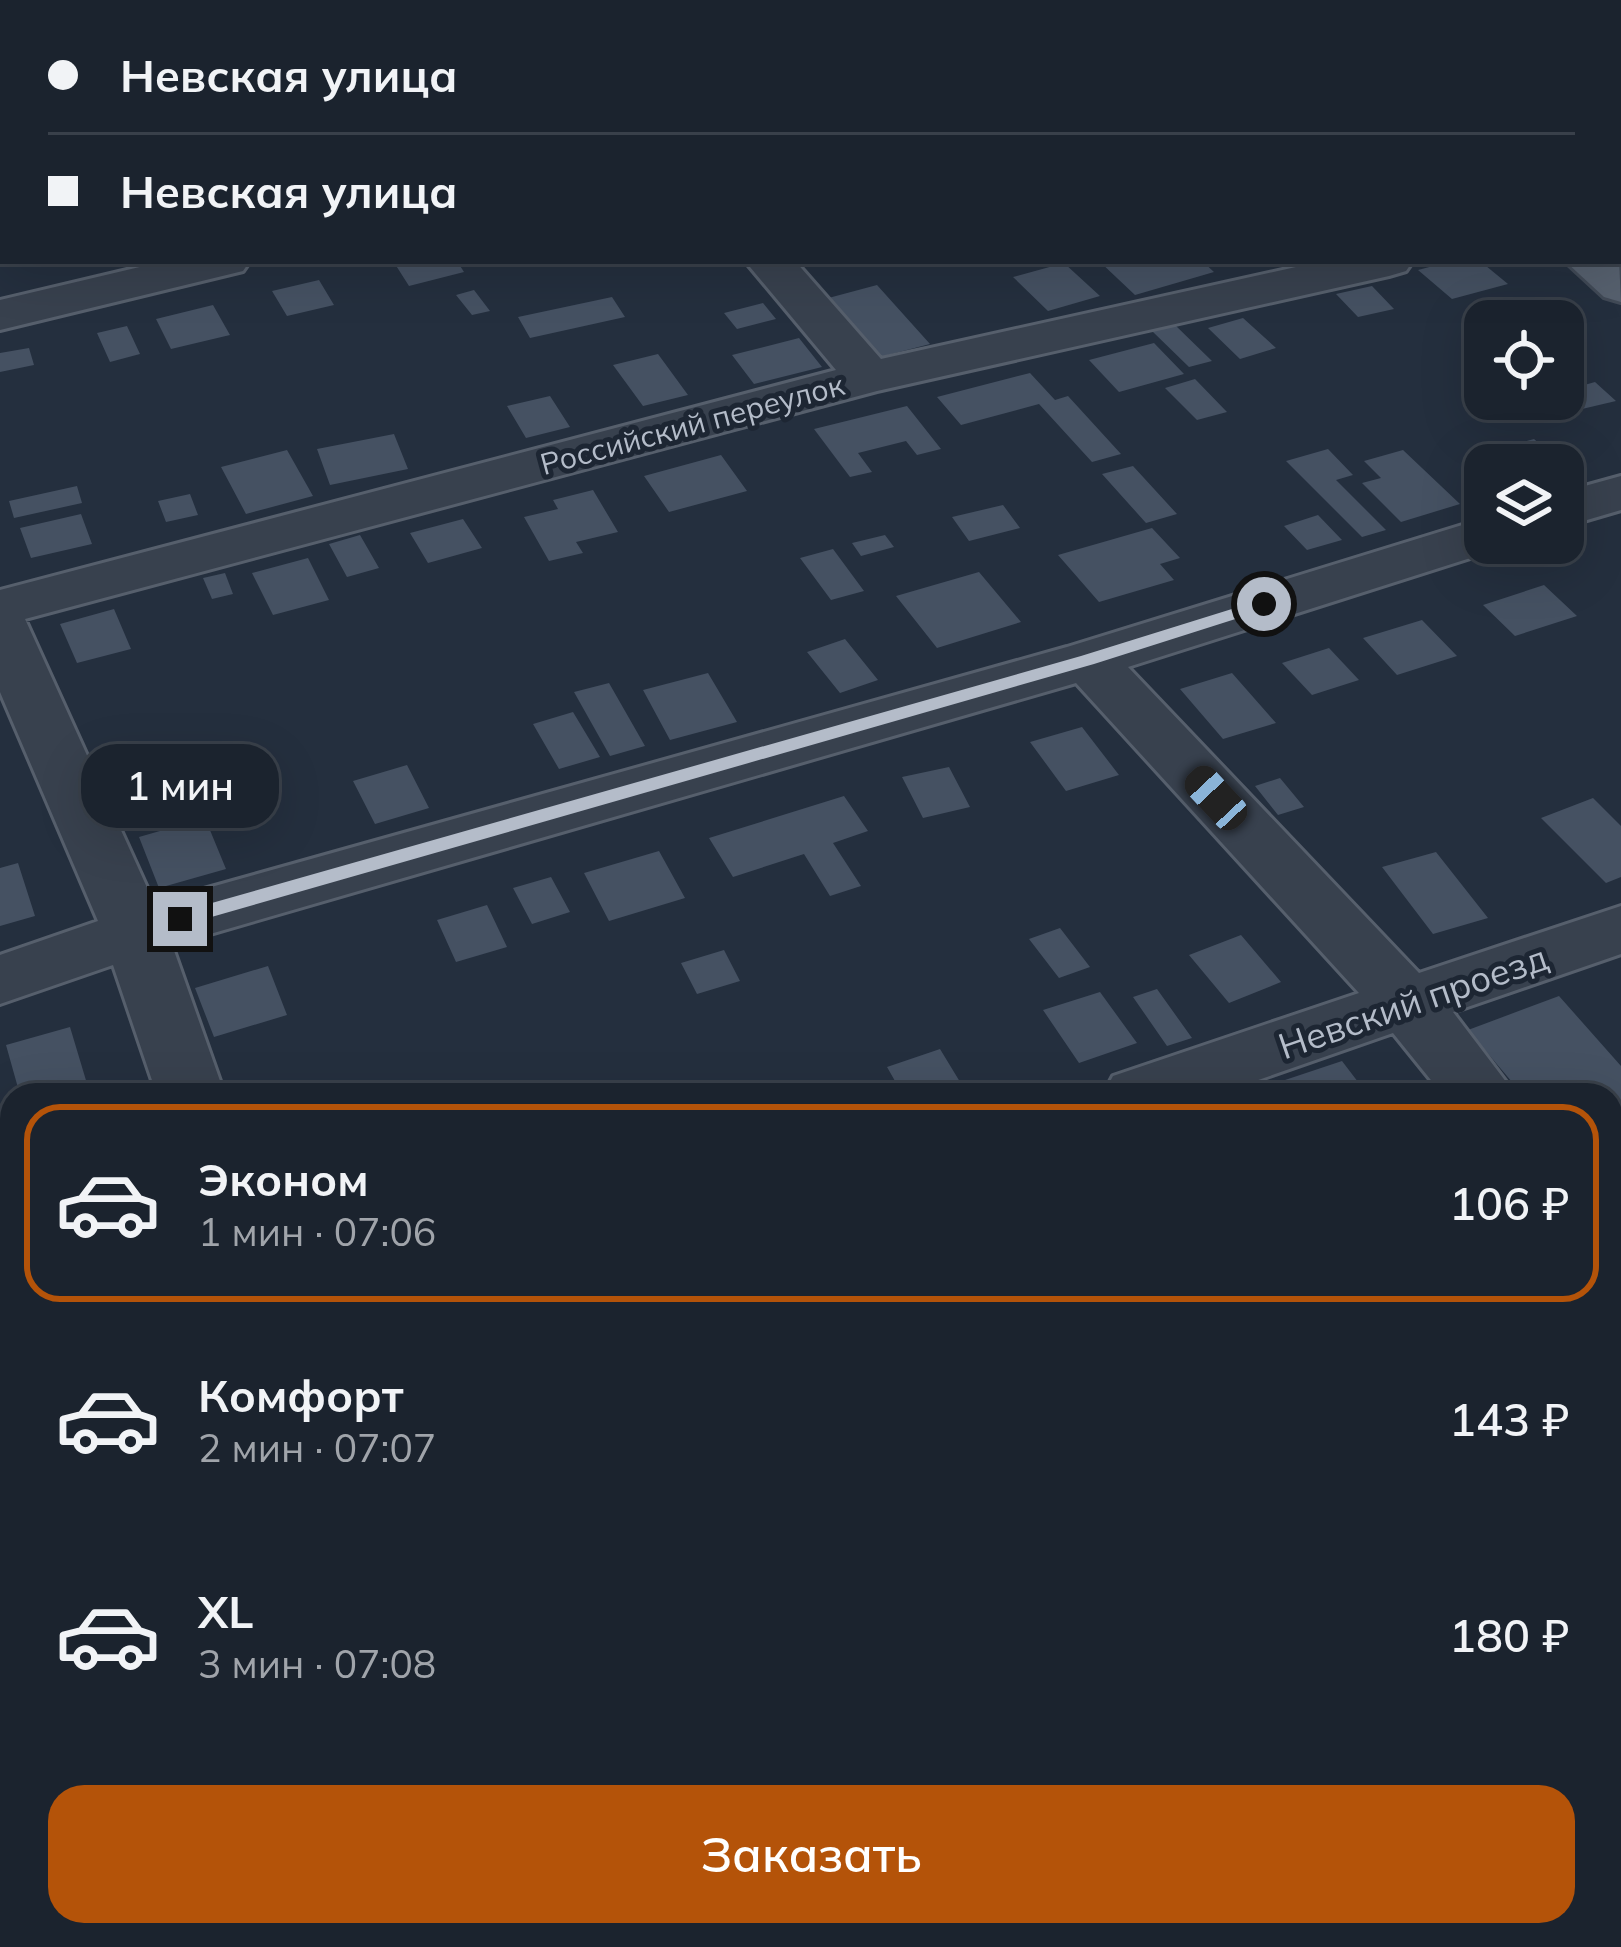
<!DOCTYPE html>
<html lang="ru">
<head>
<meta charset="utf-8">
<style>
  body { margin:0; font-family:Mulish,sans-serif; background:#282f3a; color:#f1f3f6; height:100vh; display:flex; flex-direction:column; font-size:45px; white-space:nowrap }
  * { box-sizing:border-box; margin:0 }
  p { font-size:39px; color:#a0a4aa }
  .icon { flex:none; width:66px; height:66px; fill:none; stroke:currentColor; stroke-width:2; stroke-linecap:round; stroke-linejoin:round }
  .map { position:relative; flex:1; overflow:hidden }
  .drawer { position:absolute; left:0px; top:1083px; width:1623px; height:864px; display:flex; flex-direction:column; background:#1b232e; border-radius:36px 36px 0 0; box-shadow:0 12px 48px #0002,0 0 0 3px #39404a }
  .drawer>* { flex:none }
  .guide { position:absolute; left:0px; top:0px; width:1623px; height:264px; box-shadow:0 12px 48px #0002,0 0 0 3px #39404a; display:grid; align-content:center; height:264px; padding:0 48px; background:#1b232e }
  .fabs { position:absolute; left:1464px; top:300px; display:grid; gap:24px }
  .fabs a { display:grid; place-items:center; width:120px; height:120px; border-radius:24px; background:#1b232e; box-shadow:0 12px 48px #0002,0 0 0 3px #39404a; font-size:60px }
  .end { position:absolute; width:54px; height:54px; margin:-27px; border:15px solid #b4bcc9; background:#111; box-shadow:0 0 0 6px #111 }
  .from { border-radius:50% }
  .bubble { position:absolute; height:84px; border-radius:36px; background:#1b232e; box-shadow:0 12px 48px #0002,0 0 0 3px #39404a; font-size:39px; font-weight:600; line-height:84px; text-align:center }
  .car { position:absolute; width:36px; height:72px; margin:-36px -18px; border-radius:15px; box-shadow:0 0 9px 3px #0007; background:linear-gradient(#222 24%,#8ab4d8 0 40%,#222 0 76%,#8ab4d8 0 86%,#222 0) }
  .guide b { display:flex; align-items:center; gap:42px; height:114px; font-size:45px }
  .guide b+b { border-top:3px solid #39404a }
  .guide i { width:30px; height:30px; background:#f1f3f6 }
  ul { padding:21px 0 0; list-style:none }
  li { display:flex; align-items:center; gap:36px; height:198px; margin:0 24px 18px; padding:0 24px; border:6px solid transparent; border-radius:36px }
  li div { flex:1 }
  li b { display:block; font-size:45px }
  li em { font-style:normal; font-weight:600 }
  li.current { border-color:#b45309 }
  li>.icon { width:108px; height:108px; stroke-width:1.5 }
  .action { display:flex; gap:24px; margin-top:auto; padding:24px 48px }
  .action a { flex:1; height:138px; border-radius:36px; background:#b45309; color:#fff; font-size:48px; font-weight:600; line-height:138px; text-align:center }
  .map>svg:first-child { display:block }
  .building { fill:#455162 }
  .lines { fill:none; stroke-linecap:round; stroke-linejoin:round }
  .minor-casing { stroke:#565f6c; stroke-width:6 }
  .major-casing { stroke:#414a57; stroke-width:6 }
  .minor { fill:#38414e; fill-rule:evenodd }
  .major { fill:#56606e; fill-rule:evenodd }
  .route { fill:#b4bcc9 }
  .labels { text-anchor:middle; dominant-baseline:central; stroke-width:10; stroke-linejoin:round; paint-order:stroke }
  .far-street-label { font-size:30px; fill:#b4bcc9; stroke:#1d2633 }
  .street-label { font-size:36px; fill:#b4bcc9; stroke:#1d2633 }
</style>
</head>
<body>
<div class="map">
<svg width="1621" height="1947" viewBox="0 0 1621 1947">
  <rect width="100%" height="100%" fill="#242f3e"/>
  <!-- building -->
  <path class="building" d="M407 261H457L464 272 409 286 395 264Z
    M1099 261H1202L1214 272 1135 295Z
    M1452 261H1480L1508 284 1452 299 1418 270Z
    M1064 263 1100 296 1048 311 1013 277Z
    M319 280 334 305 287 316 272 291Z
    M877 285 930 344 872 359 821 300Z
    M1372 286 1394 309 1358 317 1336 294Z
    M474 290 490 311 472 315 456 295Z
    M612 297 625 317 530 338 518 317Z
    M763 303 776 319 737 329 724 313Z
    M213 305 230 335 171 349 156 319Z
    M1243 318 1276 348 1240 359 1208 328Z
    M1175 325 1212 361 1189 367 1152 331Z
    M127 326 140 354 110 362 97 333Z
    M799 338 822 367 754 384 732 355Z
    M1154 343 1184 374 1119 392 1089 360Z
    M29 348 34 365 0 372V353Z
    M658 354 688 395 643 406 613 365Z
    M1030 373 1055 400 1068 396 1121 454 1092 462 1039 404 961 425 937 397Z
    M1195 379 1227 412 1197 420 1165 388Z
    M1595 382 1616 401 1582 409 1563 391Z
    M550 396 570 427 526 438 507 406Z
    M907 406 941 449 917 455 906 441 858 453 872 472 850 477 814 429Z
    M394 434 408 469 330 485 317 449Z
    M1534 439 1573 473 1563 476V465H1489L1478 455Z
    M1328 449 1353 475 1336 480 1386 530 1362 537 1286 461Z
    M287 450 313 496 246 514 221 467Z
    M1403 450 1460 504 1401 522 1362 483 1381 478 1364 461Z
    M721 455 747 491 669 512 644 476Z
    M1133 466 1177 514 1146 523 1102 474Z
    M77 486 82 503 14 518 9 501Z
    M593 490 618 532 576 542 583 553 549 561 524 517 558 509 553 500Z
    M190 494 198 515 166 522 158 501Z
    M1003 505 1020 528 969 541 952 517Z
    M81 514 92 544 31 558 20 528Z
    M1318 515 1342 540 1307 550 1284 526Z
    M463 519 482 548 428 563 410 533Z
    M1152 528 1180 558 1160 564 1174 580 1099 602 1058 555Z
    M360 535 379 568 347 577 329 544Z
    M885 535 894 547 861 556 852 543Z
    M833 549 864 591 831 600 800 558Z
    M308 558 329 600 273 615 252 573Z
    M979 572 1021 622 937 648 896 596Z
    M225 573 233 594 212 599 203 578Z
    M1544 585 1577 616 1515 636 1483 605Z
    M114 609 131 649 77 663 60 624Z
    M1422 620 1457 656 1397 675 1363 638Z
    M845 639 878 680 840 693 807 652Z
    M1329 648 1359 680 1312 695 1282 663Z
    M708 673 737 722 670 740 643 690Z
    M1232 673 1276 723 1223 739 1180 689Z
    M609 683 645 746 610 756 574 692Z
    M573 712 600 757 559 769 533 724Z
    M1082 727 1119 775 1066 791 1030 742Z
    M407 765 429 808 375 824 353 781Z
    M949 767 970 807 923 818 902 777Z
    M1280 778 1304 807 1278 815 1255 786Z
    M178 784 186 805 137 818 129 797Z
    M844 796 868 831 833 843 861 886 830 896 804 854 733 877 709 838Z
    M1593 798 1621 826V877L1606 883 1541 818Z
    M205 818 226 869 159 888 139 837Z
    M659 851 685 898 609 921 584 873Z
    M1436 852 1488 918 1433 934 1382 867Z
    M18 863 35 916 0 926V868Z
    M551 877 570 912 532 924 513 888Z
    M487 905 507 947 456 962 437 920Z
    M1060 928 1090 967 1059 978 1029 939Z
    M1241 935 1281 982 1229 1003 1189 955Z
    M724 950 740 981 697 994 681 963Z
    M268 966 287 1015 214 1037 195 988Z
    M1157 989 1192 1038 1167 1046 1133 997Z
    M1100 992 1137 1043 1079 1063 1043 1010Z
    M1559 996 1621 1066V1121L1611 1125V1095H1523L1468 1030Z
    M70 1027 88 1087 62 1095H20L6 1045Z
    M940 1049 968 1095H903L887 1067Z
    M1342 1061 1368 1095H1296L1285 1080Z
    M1412 1080 1423 1095H1372V1094Z
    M1611 1376 1621 1389V1435L1611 1438Z
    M12 1618V1664L8 1666 0 1623Z
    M1611 1691 1621 1704V1736L1611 1741Z
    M1621 1768V1820L1611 1806V1773Z
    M19 1935H94L96 1947H22Z
    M248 1935H365L368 1947H251Z
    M975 1935H1061L1067 1947H944Z
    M1184 1935H1272L1247 1947H1191Z"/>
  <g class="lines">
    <defs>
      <path id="minor" d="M1198 0H1242L1244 3H1200Z
        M3 60V86L0 87V61Z
        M1620 234H1621V262L1614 261H1620Z
        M165 261H250L243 271 0 330V300Z
        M745 261H795L881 359 1323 261H1413L1406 271 1389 276 877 391 25 619 154 903 1067 647 1485 518V543H1507L1505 547 1128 667 1419 973 1621 906V954L1453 1012 1516 1095H1443L1393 1033 1215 1095H1103L1113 1076 1359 993 1076 683 172 945 225 1095H157L113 965 0 1004V955L98 921 0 692V590L836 370Z
        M1621 476V510L1563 527V492Z
        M1621 1494V1566L1611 1569V1498Z
        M1611 1580 1621 1584V1667L1611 1664Z
        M435 1935H525L529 1947H439Z
        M634 1935H746L741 1947H629Z"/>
      <path id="major" d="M1565 261H1619L1621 302 1604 297Z"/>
    </defs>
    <!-- minor casing -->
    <use href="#minor" class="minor-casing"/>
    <!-- major casing -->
    <use href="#major" class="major-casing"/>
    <!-- minor -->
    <use href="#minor" class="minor"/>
    <!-- major -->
    <use href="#major" class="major"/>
  </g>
  <!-- route -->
  <path class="route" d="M1264 599 1273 604 1270 608 1094 664 180 926 171 919 180 912 1081 656Z"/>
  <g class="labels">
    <!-- far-street labels -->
    <g class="far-street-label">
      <text transform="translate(692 424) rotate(-15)">Российский переулок</text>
    </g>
    <!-- street labels -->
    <g class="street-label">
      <text transform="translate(1413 1001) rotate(-19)">Невский проезд</text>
    </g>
  </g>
</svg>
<div class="fabs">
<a><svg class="icon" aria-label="locate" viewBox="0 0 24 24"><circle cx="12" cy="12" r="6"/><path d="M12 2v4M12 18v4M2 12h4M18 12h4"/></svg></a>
<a><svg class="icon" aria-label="layers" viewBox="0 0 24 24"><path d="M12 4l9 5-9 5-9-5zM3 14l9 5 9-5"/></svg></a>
</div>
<i class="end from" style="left:1264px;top:604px"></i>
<i class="end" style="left:180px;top:919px"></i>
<div class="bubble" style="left:81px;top:744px;width:198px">1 мин</div>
<i class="car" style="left:1216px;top:798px;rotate:317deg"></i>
<div class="guide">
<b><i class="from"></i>Невская улица</b>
<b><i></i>Невская улица</b>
</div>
<section class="drawer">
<ul>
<li class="current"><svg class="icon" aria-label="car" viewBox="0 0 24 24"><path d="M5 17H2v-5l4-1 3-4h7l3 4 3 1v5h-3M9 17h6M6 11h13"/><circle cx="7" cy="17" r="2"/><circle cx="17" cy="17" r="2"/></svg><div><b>Эконом</b><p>1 мин · 07:06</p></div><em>106 ₽</em></li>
<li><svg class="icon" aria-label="car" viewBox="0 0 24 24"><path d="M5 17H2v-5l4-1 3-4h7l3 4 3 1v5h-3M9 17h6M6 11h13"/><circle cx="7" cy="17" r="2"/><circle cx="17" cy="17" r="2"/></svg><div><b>Комфорт</b><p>2 мин · 07:07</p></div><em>143 ₽</em></li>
<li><svg class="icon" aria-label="car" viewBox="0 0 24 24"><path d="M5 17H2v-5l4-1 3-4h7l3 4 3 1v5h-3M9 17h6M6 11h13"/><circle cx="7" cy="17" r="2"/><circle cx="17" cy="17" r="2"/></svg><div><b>XL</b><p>3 мин · 07:08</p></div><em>180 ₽</em></li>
</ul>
<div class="action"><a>Заказать</a></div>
</section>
</div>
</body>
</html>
